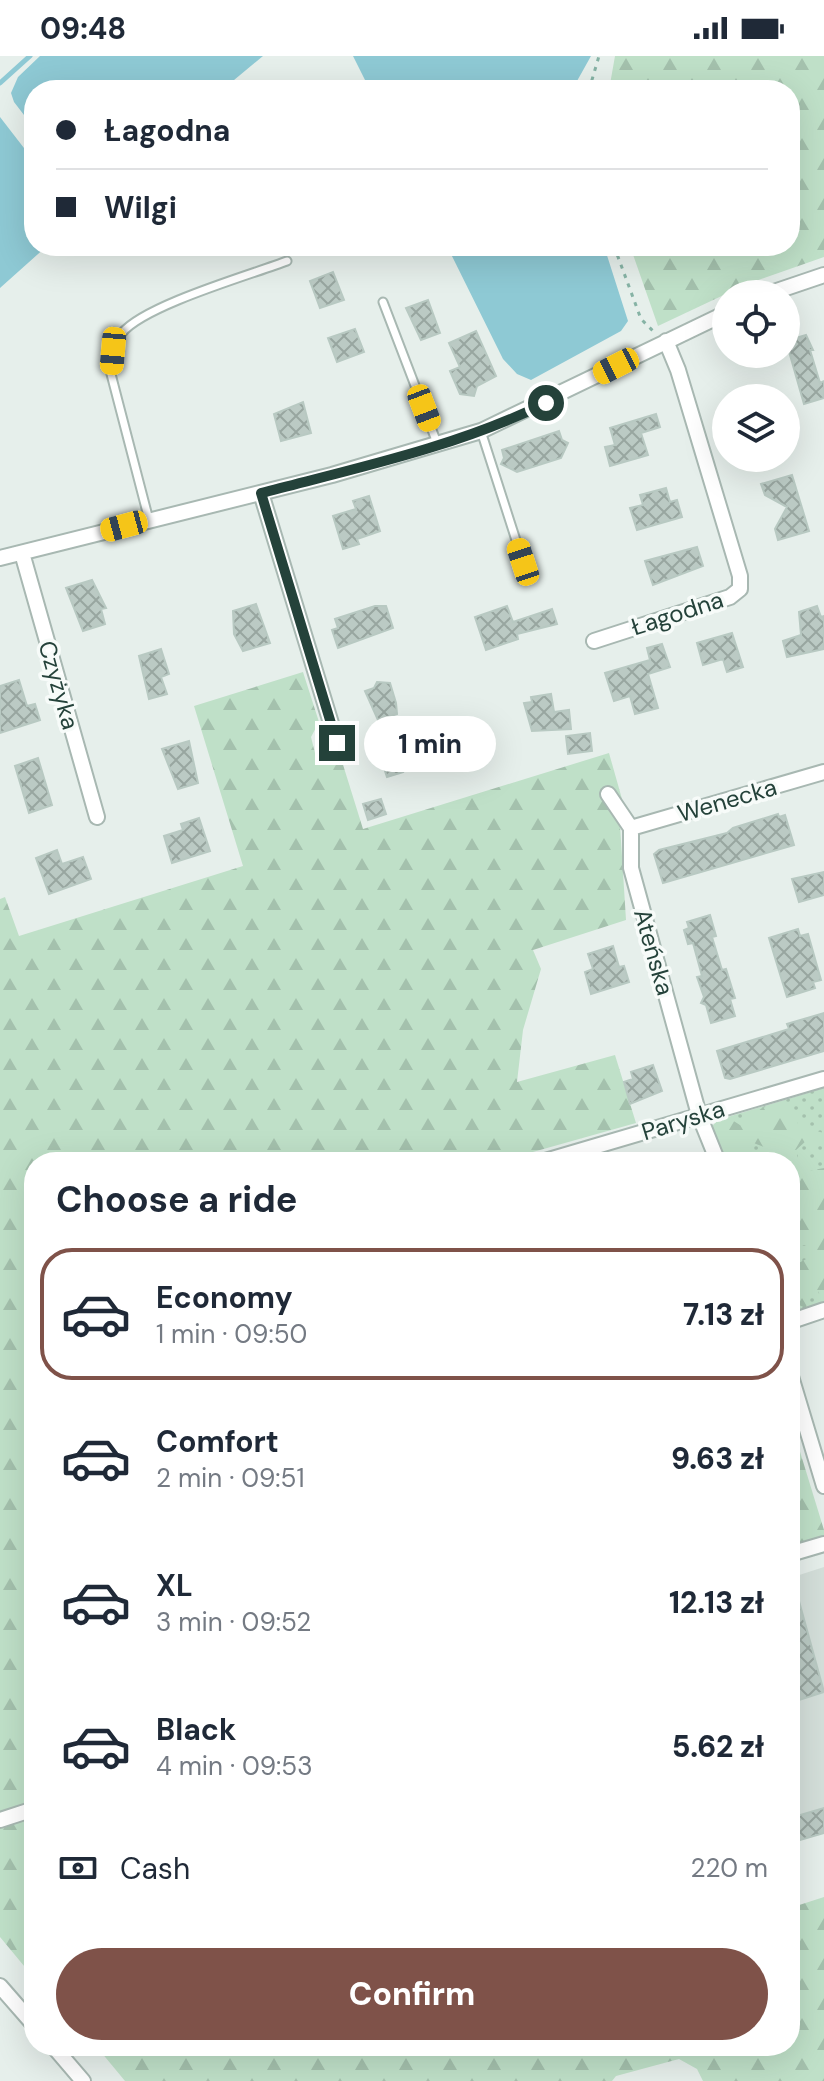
<!DOCTYPE html>
<html lang="en">
<head>
<meta charset="utf-8">
<style>
  body { margin:0; font-family:"DM Sans",sans-serif; background:#f2f2f3; color:#1f2937; height:100vh; display:flex; flex-direction:column; font-size:30px; white-space:nowrap }
  * { box-sizing:border-box; margin:0 }
  p { font-size:26px; color:#747a83 }
  .icon { flex:none; width:44px; height:44px; fill:none; stroke:currentColor; stroke-width:2; stroke-linecap:round; stroke-linejoin:round }
  .map { position:relative; flex:1; overflow:hidden }
  .sheet { position:absolute; left:24px; top:1096px; width:776px; height:904px; display:flex; flex-direction:column; background:#fff; border-radius:32px; box-shadow:0 8px 32px #0002 }
  .sheet>* { flex:none }
  .hud { position:absolute; left:24px; top:24px; width:776px; height:176px; border-radius:32px; box-shadow:0 8px 32px #0002; display:grid; align-content:center; height:176px; padding:0 32px; background:#fff }
  .buttons { position:absolute; left:712px; top:224px; display:grid; gap:16px }
  .buttons a { display:grid; place-items:center; width:88px; height:88px; border-radius:50%; background:#fff; box-shadow:0 8px 32px #0002; font-size:40px }
  .end { position:absolute; width:36px; height:36px; margin:-18px; border:10px solid #24423a; background:#fff; box-shadow:0 0 0 4px #fff }
  .from { border-radius:50% }
  .bubble { position:absolute; height:56px; border-radius:28px; background:#fff; box-shadow:0 8px 32px #0002; font-size:26px; font-weight:800; line-height:56px; text-align:center }
  .car { position:absolute; width:24px; height:48px; margin:-24px -12px; border-radius:10px; box-shadow:0 0 6px 2px #0007; background:linear-gradient(#f5c518 24%,#345 0 40%,#f5c518 0 76%,#345 0 86%,#f5c518 0) }
  .hud b { display:flex; align-items:center; gap:28px; height:76px; font-size:30px }
  .hud b+b { border-top:2px solid #e0e1e3 }
  .hud i { width:20px; height:20px; background:#1f2937 }
  ul { padding:0; list-style:none }
  li { display:flex; align-items:center; gap:24px; height:132px; margin:0 16px 12px; padding:0 16px; border:4px solid transparent; border-radius:32px }
  li div { flex:1 }
  li b { display:block; font-size:30px }
  li em { font-style:normal; font-weight:800 }
  li.selected { border-color:#7f5249 }
  li>.icon { width:72px; height:72px; stroke-width:1.5 }
  h2 { padding:0 32px; font-size:36px; line-height:96px }
  .pay { display:flex; align-items:center; gap:20px; height:88px; padding:0 32px; font-size:30px }
  .pay p { margin-inline-start:auto }
  .button { display:flex; gap:16px; margin-top:auto; padding:16px 32px }
  .button a { flex:1; height:92px; border-radius:48px; background:#7f5249; color:#fff; font-size:32px; font-weight:800; line-height:92px; text-align:center }
  .status { display:flex; justify-content:space-between; align-items:center; height:56px; padding:0 40px; background:#fff; direction:ltr }
  .status svg { height:22px; fill:currentColor }
  .map>svg:first-child { display:block }
  .built { fill:#d4dfda }
  .green { fill:url(#green-dots) }
  .forest { fill:url(#forest-firs) }
  .water { fill:#8ec9d4 }
  .lines { fill:none; stroke-linecap:round; stroke-linejoin:round }
  .stream { stroke:#8ec9d4; stroke-width:5 }
  .building { fill:url(#building-cross-hatch); stroke:#b8c9c2; stroke-width:2 }
  .lane-casing { stroke:#a8b8b2; stroke-width:11 }
  .street-casing { stroke:#a8b8b2; stroke-width:18 }
  .path { stroke:#86b3a5; stroke-width:3; stroke-dasharray:4 6; stroke-linecap:butt }
  .lane { stroke:#fff; stroke-width:7 }
  .street { stroke:#fff; stroke-width:14 }
  .route { stroke:#24423a; stroke-width:10 }
  .labels { text-anchor:middle; dominant-baseline:central; stroke-width:7; stroke-linejoin:round; paint-order:stroke }
  .street-label { font-size:24px; fill:#24423a; stroke:#f7fbf9 }
</style>
</head>
<body>
<div class="status"><b>09:48</b><svg viewBox="0 0 49 12"><path d="M0 12V9h3v3zM5 12V6h3v6zM10 12V3h3v9zM15 12V0h3v12zM26 1h20v11H26zM47 4h2v5h-2z"/></svg></div>
<div class="map">
<svg width="824" height="2025" viewBox="0 0 824 2025">
  <defs>
    <pattern id="green-dots" width="8" height="8" patternUnits="userSpaceOnUse" patternTransform="scale(2)"><rect width="8" height="8" fill="#bfe0c8"/><path d="M2 2h.1M6 6h.1" fill="none" stroke="#a4c1ad" stroke-width="1.8" stroke-linecap="round"/></pattern>
    <pattern id="forest-firs" width="22" height="20" patternUnits="userSpaceOnUse" patternTransform="scale(2)"><rect width="22" height="20" fill="#bfe0c8"/><path d="M5 1l3.5 6h-7zM16 11l3.5 6h-7z" fill="#a4c1ad"/></pattern>
    <pattern id="building-cross-hatch" width="8" height="8" patternUnits="userSpaceOnUse" patternTransform="scale(2)"><rect width="8" height="8" fill="#bbcac4"/><path d="M0 0l8 8M0 8l8-8" fill="none" stroke="#98a6a0"/></pattern>
  </defs>
  <rect width="100%" height="100%" fill="#e6efeb"/>
  <!-- built -->
  <path class="built" d="M824 1511V1775L790 1785V1522Z"/>
  <!-- green -->
  <path class="green" d="M824 1032V1250L798 1254 790 1247V1106H720L721 1063Z"/>
  <!-- forest -->
  <path class="forest" d="M615 0H824V201L747 228 658 270 630 190H790V34H609Z
    M303 616 319 666 311 681 317 705 340 699 363 773 609 697 622 743 620 769 626 864 533 894 541 913 523 974 517 1026 615 999 636 1067 497 1106H34V1922L0 1881V843L5 841 19 880 243 810 194 650Z
    M785 1046 800 1071 824 1077 822 1086 817 1090 806 1085 796 1094 798 1103 806 1102 810 1110 808 1115 824 1112V1248L818 1235 809 1241 806 1252 794 1247 791 1237 802 1222 793 1210 810 1201 807 1189H790V1106H774L764 1091 751 1086 746 1097 750 1106H724L708 1080 713 1069 724 1059 740 1069 762 1052Z
    M790 1363 824 1474V1485L790 1496Z
    M824 1841V2025H703L697 2013 679 2003 616 2020 612 2025H125L96 1990H790V1852Z"/>
  <!-- water -->
  <path class="water" d="M40 0H263L222 34H34V72L14 46 11 37 18 21Z
    M353 0H591L572 34H370Z
    M0 61 34 105V190H47L0 232Z
    M447 190H604L628 265 621 275 531 324 517 318 503 303Z"/>
  <g class="lines">
    <!-- stream -->
    <path class="stream" d="M0 27 30 0"/>
  </g>
  <!-- building -->
  <path class="building" d="M333 216 344 244 320 252 310 225Z
    M428 244 440 277 421 284 406 252Z
    M355 273 364 296 337 306 328 282Z
    M476 275 496 320 477 330 474 340 460 338 450 315 460 311 449 287Z
    M806 279 813 294H810L820 327 824 325V342L804 348 786 285Z
    M303 346 311 377 281 385 274 358Z
    M656 358 660 371 641 377 648 399 610 410 605 391 615 389 610 372Z
    M559 375 562 384 568 387 561 402 517 416 501 408 504 402 502 394Z
    M792 419 809 475 778 484 775 473 787 451 765 439 761 428Z
    M666 432 670 446 677 444 682 461 637 474 630 452 643 449 640 439Z
    M369 440 380 475 357 483 359 488 343 493 333 460 356 453 353 445Z
    M697 491 703 510 653 529 645 505Z
    M92 524 106 552 101 553 105 568 83 575 66 532Z
    M256 548 270 587 243 595 234 578 233 555Z
    M375 550H386L393 572 338 592 332 574 338 572 335 563Z
    M507 550 513 566 552 553 557 568 517 578 518 583 486 594 475 561Z
    M817 550 821 561 824 560V593L787 601 783 585 801 579 799 556Z
    M732 577 743 611 727 616 723 603 703 609 697 587Z
    M662 588 670 611 648 618 658 652 635 658 630 640 614 645 605 617 650 604 647 592Z
    M161 593 169 618 161 621 167 638 149 643 139 600Z
    M19 624 27 650 35 648 40 664 0 677V630Z
    M377 626 390 627 396 647 397 658 378 664 365 635 374 632Z
    M551 638 554 656 569 654 571 673 532 675 524 647 532 646 531 641Z
    M590 677 592 695 568 698 566 680Z
    M189 685 198 727 178 733 162 693Z
    M402 687 405 696 399 705 403 716 387 721 379 697Z
    M38 702 52 749 29 757 15 710Z
    M381 743 386 758 368 764 363 748Z
    M778 758 779 761 785 759 794 789 663 827 654 798 659 794 727 777 733 772Z
    M199 762 210 795 172 807 164 780 183 774 181 768Z
    M57 794 62 808 83 801 91 823 49 838 36 802Z
    M824 816V839L799 846 792 823Z
    M710 859 716 880 712 881 722 914 726 913 735 942 730 943 735 960 711 967 706 949 701 947 704 941 697 921 702 920 693 887 688 888 684 874 689 872 687 866Z
    M798 873 800 880 808 878 821 924 813 926 815 932 787 941 769 882Z
    M613 890 619 911 624 910 629 926 591 938 585 916 593 913 588 898Z
    M824 957V995L730 1023 725 1022 717 995 789 973 787 968Z
    M653 1009 662 1035 630 1048 624 1026 633 1023 631 1016Z
    M794 1527 824 1636 790 1647V1528Z
    M824 1752V1777L790 1787V1762Z"/>
  <g class="lines">
    <defs>
      <path id="lane" d="M383 246 437 387
        M481 375 523 506
        M149 464 111 318C113 304 113 289 122 277 145 249 250 219 287 205"/>
      <path id="street" d="M768 238 824 219
        M261 437 337 687
        M22 497 97 761
        M0 502 332 419 481 375 726 257
        M594 585 730 541 740 533V520L678 314 666 285
        M608 738 631 772V812L699 1059 718 1106
        M631 772 824 716
        M542 1106 824 1023
        M792 1265 824 1254
        M790 1317 824 1430
        M790 1498 824 1488
        M0 1764 34 1753
        M0 1930 34 1969
        M53 1990 83 2025"/>
    </defs>
    <!-- lane casing -->
    <use href="#lane" class="lane-casing"/>
    <!-- street casing -->
    <use href="#street" class="street-casing"/>
    <!-- path -->
    <path class="path" d="M589 34 599 0
      M614 190 641 263 654 276
      M742 238 753 233"/>
    <!-- lane -->
    <use href="#lane" class="lane"/>
    <!-- street -->
    <use href="#street" class="street"/>
  </g>
  <g class="lines">
    <!-- route -->
    <path class="route" d="M337 687 261 437C357 412 456 391 546 347"/>
  </g>
  <g class="labels">
    <!-- street labels -->
    <g class="street-label">
      <text transform="translate(677 557) rotate(-18)">Łagodna</text>
      <text transform="translate(59 629) rotate(74)">Czyżyka</text>
      <text transform="translate(727 744) rotate(-16)">Wenecka</text>
      <text transform="translate(654 896) rotate(74)">Ateńska</text>
      <text transform="translate(683 1064) rotate(-17)">Paryska</text>
    </g>
  </g>
</svg>
<div class="buttons">
<a><svg class="icon" aria-label="locate" viewBox="0 0 24 24"><circle cx="12" cy="12" r="6"/><path d="M12 2v4M12 18v4M2 12h4M18 12h4"/></svg></a>
<a><svg class="icon" aria-label="layers" viewBox="0 0 24 24"><path d="M12 4l9 5-9 5-9-5zM3 14l9 5 9-5"/></svg></a>
</div>
<i class="end from" style="left:546px;top:347px"></i>
<i class="end" style="left:337px;top:687px"></i>
<div class="bubble" style="left:364px;top:660px;width:132px">1 min</div>
<i class="car" style="left:113px;top:295px;rotate:185deg"></i>
<i class="car" style="left:616px;top:310px;rotate:243deg"></i>
<i class="car" style="left:424px;top:352px;rotate:159deg"></i>
<i class="car" style="left:124px;top:470px;rotate:255deg"></i>
<i class="car" style="left:523px;top:506px;rotate:342deg"></i>
<div class="hud">
<b><i class="from"></i>Łagodna</b>
<b><i></i>Wilgi</b>
</div>
<section class="sheet">
<h2>Choose a ride</h2>
<ul>
<li class="selected"><svg class="icon" aria-label="car" viewBox="0 0 24 24"><path d="M5 17H2v-5l4-1 3-4h7l3 4 3 1v5h-3M9 17h6M6 11h13"/><circle cx="7" cy="17" r="2"/><circle cx="17" cy="17" r="2"/></svg><div><b>Economy</b><p>1 min · 09:50</p></div><em>7.13 zł</em></li>
<li><svg class="icon" aria-label="car" viewBox="0 0 24 24"><path d="M5 17H2v-5l4-1 3-4h7l3 4 3 1v5h-3M9 17h6M6 11h13"/><circle cx="7" cy="17" r="2"/><circle cx="17" cy="17" r="2"/></svg><div><b>Comfort</b><p>2 min · 09:51</p></div><em>9.63 zł</em></li>
<li><svg class="icon" aria-label="car" viewBox="0 0 24 24"><path d="M5 17H2v-5l4-1 3-4h7l3 4 3 1v5h-3M9 17h6M6 11h13"/><circle cx="7" cy="17" r="2"/><circle cx="17" cy="17" r="2"/></svg><div><b>XL</b><p>3 min · 09:52</p></div><em>12.13 zł</em></li>
<li><svg class="icon" aria-label="car" viewBox="0 0 24 24"><path d="M5 17H2v-5l4-1 3-4h7l3 4 3 1v5h-3M9 17h6M6 11h13"/><circle cx="7" cy="17" r="2"/><circle cx="17" cy="17" r="2"/></svg><div><b>Black</b><p>4 min · 09:53</p></div><em>5.62 zł</em></li>
</ul>
<div class="pay"><svg class="icon" aria-label="cash" viewBox="0 0 24 24"><path d="M3 7h18v10H3z"/><circle cx="12" cy="12" r="2"/></svg>Cash<p>220 m</p></div>
<div class="button"><a>Confirm</a></div>
</section>
</div>
</body>
</html>
